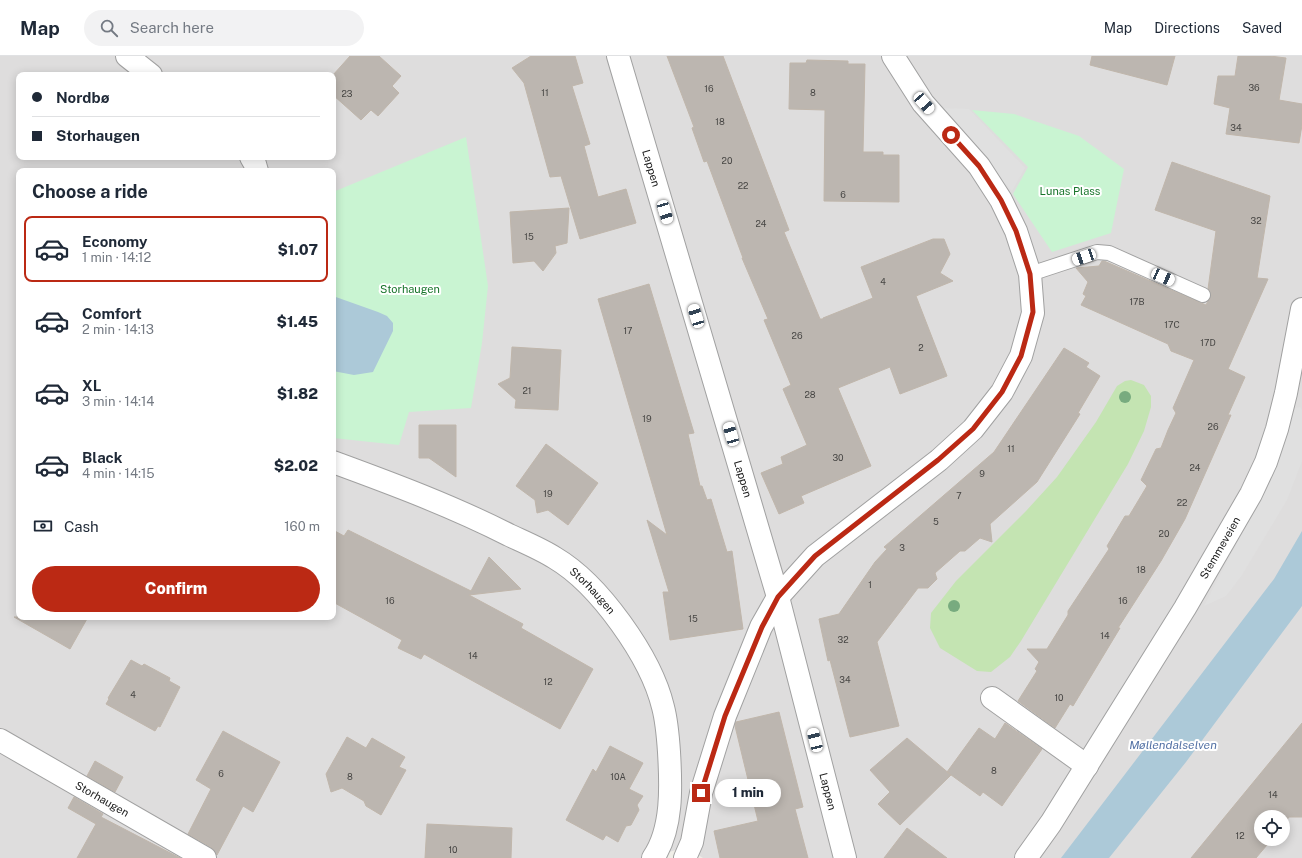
<!DOCTYPE html>
<html lang="en">
<head>
<meta charset="utf-8">
<style>
  body { margin:0; font-family:"Public Sans",sans-serif; background:#f2f2f3; color:#1f2937; height:100vh; display:flex; flex-direction:column; font-size:15px; white-space:nowrap }
  * { box-sizing:border-box; margin:0 }
  p { font-size:13px; color:#747a83 }
  .icon { flex:none; width:22px; height:22px; fill:none; stroke:currentColor; stroke-width:2; stroke-linecap:round; stroke-linejoin:round }
  .map { position:relative; flex:1; overflow:hidden }
  .sheet { position:absolute; left:16px; top:112px; width:320px; height:452px; display:flex; flex-direction:column; background:#fff; border-radius:8px; box-shadow:0 2px 10px #0003 }
  .sheet>* { flex:none }
  .top-card { position:absolute; left:16px; top:16px; width:320px; height:88px; border-radius:8px; box-shadow:0 2px 10px #0003; display:grid; align-content:center; height:88px; padding:0 16px; background:#fff }
  .fabs { position:absolute; left:1254px; top:754px; display:grid; gap:8px }
  .fabs a { display:grid; place-items:center; width:36px; height:36px; border-radius:50%; background:#fff; box-shadow:0 2px 10px #0003; font-size:20px }
  .end { position:absolute; width:18px; height:18px; margin:-9px; border:5px solid #bb2914; background:#fff; box-shadow:0 0 0 2px #fff }
  .from { border-radius:50% }
  .bubble { position:absolute; height:28px; border-radius:14px; background:#fff; box-shadow:0 2px 10px #0003; font-size:13px; font-weight:800; line-height:28px; text-align:center }
  .car { position:absolute; width:12px; height:24px; margin:-12px -6px; border-radius:5px; box-shadow:0 0 3px 1px #0007; background:linear-gradient(#fff 24%,#345 0 40%,#fff 0 76%,#345 0 86%,#fff 0) }
  .top-card b { display:flex; align-items:center; gap:14px; height:38px; font-size:15px }
  .top-card b+b { border-top:1px solid #e0e1e3 }
  .top-card i { width:10px; height:10px; background:#1f2937 }
  ul { padding:0; list-style:none }
  li { display:flex; align-items:center; gap:12px; height:66px; margin:0 8px 6px; padding:0 8px; border:2px solid transparent; border-radius:8px }
  li div { flex:1 }
  li b { display:block; font-size:15px }
  li em { font-style:normal; font-weight:800 }
  li.on { border-color:#bb2914 }
  li>.icon { width:36px; height:36px; stroke-width:1.5 }
  h2 { padding:0 16px; font-size:18px; line-height:48px }
  .pay { display:flex; align-items:center; gap:10px; height:44px; padding:0 16px; font-size:15px }
  .pay p { margin-inline-start:auto }
  .action { display:flex; gap:8px; margin-top:auto; padding:8px 16px }
  .action a { flex:1; height:46px; border-radius:24px; background:#bb2914; color:#fff; font-size:16px; font-weight:800; line-height:46px; text-align:center }
  header { display:flex; align-items:center; gap:24px; box-sizing:border-box; height:56px; padding:0 20px; background:#fff; border-bottom:1px solid #e0e1e3 }
  header strong { font-size:19px }
  nav { display:flex; gap:22px; margin-inline-start:auto; font-size:14px }
  .search { width:280px; height:36px; background:#f2f2f3; display:flex; align-items:center; gap:10px; box-sizing:border-box; padding:0 14px; border-radius:22px; color:#747a83; font-size:15px }
  .map>svg:first-child { display:block }
  .residential { fill:#dedddd; fill-rule:evenodd }
  .grass { fill:#c4e4b2 }
  .park { fill:#c9f4d2 }
  .parking { fill:#e0e0e0 }
  .water { fill:#acc9d8 }
  .building { fill:#bcb6b0; stroke:#c0b6ab }
  .lines { fill:none; stroke-linecap:round; stroke-linejoin:round }
  .lane-casing { stroke:#a1a1a1; stroke-width:16 }
  .street-casing { stroke:#a1a1a1; stroke-width:24 }
  .lane { stroke:#fff; stroke-width:14 }
  .street { stroke:#fff; stroke-width:22 }
  .tree { fill:#78ab7f }
  .route { stroke:#bb2914; stroke-width:5 }
  .labels { text-anchor:middle; dominant-baseline:central; stroke-width:4; stroke-linejoin:round; paint-order:stroke }
  .number-label { font-size:9px; fill:#474644 }
  .street-label { font-size:11px; fill:#202020; stroke:#fff }
  .park-label { font-size:11px; fill:#17742a; stroke:#fff }
  .water-label { font-size:12px; font-style:italic; fill:#5573a6; stroke:#fff }
</style>
</head>
<body>
<header>
<strong>Map</strong>
<div class="search"><svg class="icon" aria-label="search" viewBox="0 0 24 24"><circle cx="10" cy="10" r="6"/><path d="M15 15l6 6"/></svg>Search here</div>
<nav><a>Map</a><a>Directions</a><a>Saved</a></nav>
</header>
<div class="map">
<svg width="1302" height="802" viewBox="0 0 1302 802">
  <rect width="100%" height="100%" fill="#efeee7"/>
  <!-- residential -->
  <path class="residential" d="M0 0H1302V802H703L686 791 649 802H0ZM19 19H333V101H19ZM19 115H333V561H19ZM1261 761H1283V783H1261Z"/>
  <!-- grass -->
  <path class="grass" d="M1131 324 1144 329 1151 340V351L1144 375 1128 408 1021 585 1010 601 991 616 977 615 940 592 930 572 931 557 956 525 1026 455 1057 421 1096 366 1117 330 1125 325Z"/>
  <!-- park -->
  <path class="park" d="M972 54 1014 58 1079 80 1124 113 1111 177 1052 196 1013 138 1028 111Z
    M466 81 488 230 482 287 471 352 409 356 399 389 333 382V136Z"/>
  <!-- parking -->
  <path class="parking" d="M938 52 969 53 1025 112 1012 135Z
    M1300 351 1302 354V405L1287 444 1242 519 1226 540 1204 550 1263 437 1295 352Z"/>
  <!-- water -->
  <path class="water" d="M333 240 378 256 387 260 393 267V275L373 316 354 319 333 315Z
    M1302 475V550L1186 706 1109 802H1061L1274 523Z"/>
  <!-- building -->
  <path class="building" d="M350 0H379L401 20 392 30 399 37 378 60 371 54 361 64 333 39V19Z
    M531 0H575L583 27 572 30 590 88 584 90 598 141 626 133 636 167 580 183 561 120 550 121 524 27 512 12Z
    M667 0H723L789 174 784 176 820 263H823V262L873 242 861 211 933 183H944L950 198 940 217 953 225 916 240 947 320 900 338 890 311 838 332 871 410 801 440 804 447 779 458 761 417 783 408 781 401 807 389 783 333 791 329 764 264 768 263 742 202H743L707 105 704 106 692 72 694 71Z
    M1092 0H1175L1167 29 1090 9Z
    M1238 0H1270L1286 2 1279 44 1302 48V69L1299 87 1226 78 1230 52 1214 48 1218 20H1235Z
    M807 4 848 5V8H865L863 96H883V99H899V146L824 145 825 54 789 53 790 7H806Z
    M1172 106 1270 140 1257 222 1268 223 1228 313 1245 321 1228 359H1231L1185 463 1161 505 1118 572H1120L1082 635 1073 650 1070 648 1055 672 1018 645 1037 615 1035 613 1039 606 1027 593H1047L1068 559V555L1109 493 1107 490 1125 460H1129L1147 430 1141 424 1156 393 1161 392 1168 374 1176 357 1173 352 1194 304 1171 295 1168 288 1081 249 1086 240 1083 238 1088 226 1076 212 1099 210 1102 205H1104L1206 249 1211 239 1208 233 1216 175 1155 154Z
    M569 152 567 187 555 190 556 197 543 215 534 205 513 207 510 156Z
    M649 228 694 377 688 378 700 430H702L707 444 711 443 727 496 732 495 743 573 670 584 663 536H669L647 464 667 479 598 243Z
    M512 291 561 294 558 354 515 352 516 344 498 328 510 322Z
    M1064 292 1089 307 1086 311 1100 320 1078 357 1080 358 1037 426 990 468 992 486 980 482 965 495H960L935 517 937 523 928 532H918L877 586 899 670 850 681 830 604 828 605 819 563 839 558 875 506 887 493 884 491 994 396Z
    M419 369H456V421L429 402H419Z
    M546 388 598 427 568 469 548 454 537 457 535 444 516 430Z
    M333 474 344 480 348 474 471 535 489 501 521 533 469 539 523 568 521 572 593 613 560 673 424 598 421 603 398 592 402 584 333 546Z
    M14 561H88L70 593Z
    M131 604 142 610 144 608 170 622 169 625 180 631 160 671 158 670 155 675 106 648 109 643 108 642Z
    M779 656 803 751 795 753 808 802H720L714 775 758 765 735 670 736 666Z
    M1005 667 1042 693 1002 750 983 736 980 740 947 716 979 672 995 683Z
    M1302 667V761H1289L1283 769V761H1261V783H1272L1256 802H1191Z
    M223 675 280 706 253 756 243 750 217 799 211 791 188 778 211 733 196 724Z
    M347 681 366 692 372 682 405 701 399 711 406 714 381 759 366 750 364 745 342 732 331 736 326 718Z
    M907 682 951 719 900 769 878 748 890 736 870 714Z
    M610 690 643 707 629 733 643 740 637 749 639 754 631 769 626 770 618 786 606 779 603 784 566 764 593 713 596 716Z
    M95 705 123 721 115 736 87 720Z
    M74 741 103 758 101 761 180 802H77L96 768 68 752Z
    M427 768 512 772 511 802H425Z
    M907 772 947 802H884Z"/>
  <g class="lines">
    <defs>
      <path id="lane" d="M1030 218 1097 196 1109 197 1203 239"/>
      <g id="street">
        <path d="M127 0 151 19"/>
        <path id="s1" d="M618 0 778 541 845 802"/>
        <path d="M251 101 255 108 257 115"/>
        <path id="s2" d="M333 406C393 428 452 450 509 479 524 486 541 493 555 502 599 528 651 601 663 651 667 666 668 681 669 696 671 729 673 773 653 802"/>
        <path d="M992 642 1087 710"/>
        <path id="s3" d="M0 684 205 802"/>
        <path d="M685 802 692 786 701 737 725 660 761 571 778 541 815 500 939 404 973 373 1002 336 1021 300 1033 257 1030 218 1016 175 1001 144 979 110 923 47 893 0"/>
        <path id="s4" d="M1026 802 1051 767 1185 552 1251 438 1266 406 1277 373 1286 337 1302 253"/>
      </g>
    </defs>
    <!-- lane casing -->
    <use href="#lane" class="lane-casing"/>
    <!-- street casing -->
    <use href="#street" class="street-casing"/>
    <!-- lane -->
    <use href="#lane" class="lane"/>
    <!-- street -->
    <use href="#street" class="street"/>
  </g>
  <!-- trees -->
  <g class="tree">
    <circle cx="1125" cy="341" r="6"/>
    <circle cx="954" cy="550" r="6"/>
  </g>
  <g class="lines">
    <!-- route -->
    <path class="route" d="M701 737 725 660 762 571 778 541 815 500 938 404 973 373 1002 336 1021 300 1033 256 1030 218 1016 175 1001 144 979 110 951 79"/>
  </g>
  <g class="labels">
    <!-- number labels -->
    <g class="number-label">
      <text x="1254" y="31">36</text>
      <text x="709" y="32">16</text>
      <text x="545" y="36">11</text>
      <text x="813" y="36">8</text>
      <text x="347" y="37">23</text>
      <text x="720" y="65">18</text>
      <text x="1236" y="71">34</text>
      <text x="727" y="104">20</text>
      <text x="743" y="129">22</text>
      <text x="843" y="138">6</text>
      <text x="1256" y="164">32</text>
      <text x="761" y="167">24</text>
      <text x="529" y="180">15</text>
      <text x="883" y="225">4</text>
      <text x="1137" y="245">17B</text>
      <text x="1172" y="268">17C</text>
      <text x="628" y="274">17</text>
      <text x="797" y="279">26</text>
      <text x="1208" y="286">17D</text>
      <text x="921" y="291">2</text>
      <text x="527" y="334">21</text>
      <text x="810" y="338">28</text>
      <text x="647" y="362">19</text>
      <text x="1213" y="370">26</text>
      <text x="1011" y="392">11</text>
      <text x="838" y="401">30</text>
      <text x="1195" y="411">24</text>
      <text x="982" y="417">9</text>
      <text x="548" y="437">19</text>
      <text x="959" y="439">7</text>
      <text x="1182" y="446">22</text>
      <text x="936" y="465">5</text>
      <text x="1164" y="477">20</text>
      <text x="902" y="491">3</text>
      <text x="1141" y="513">18</text>
      <text x="870" y="528">1</text>
      <text x="390" y="544">16</text>
      <text x="1123" y="544">16</text>
      <text x="693" y="562">15</text>
      <text x="1105" y="579">14</text>
      <text x="843" y="583">32</text>
      <text x="473" y="599">14</text>
      <text x="845" y="623">34</text>
      <text x="548" y="625">12</text>
      <text x="133" y="638">4</text>
      <text x="1059" y="641">10</text>
      <text x="994" y="714">8</text>
      <text x="221" y="717">6</text>
      <text x="350" y="720">8</text>
      <text x="618" y="720">10A</text>
      <text x="1273" y="738">14</text>
      <text x="1240" y="779">12</text>
      <text x="453" y="793">10</text>
    </g>
    <!-- street labels -->
    <g class="street-label">
      <text stroke="none"><textPath href="#s1" startOffset="117">Lappen</textPath></text>
      <text stroke="none"><textPath href="#s1" startOffset="441">Lappen</textPath></text>
      <text stroke="none"><textPath href="#s4" startOffset="366">Stemmeveien</textPath></text>
      <text stroke="none"><textPath href="#s2" startOffset="292">Storhaugen</textPath></text>
      <text stroke="none"><textPath href="#s1" startOffset="765">Lappen</textPath></text>
      <text stroke="none"><textPath href="#s3" startOffset="118">Storhaugen</textPath></text>
    </g>
    <!-- park labels -->
    <g class="park-label">
      <text x="1070" y="135">Lunas Plass</text>
      <text x="410" y="233">Storhaugen</text>
    </g>
    <!-- water labels -->
    <g class="water-label">
      <text x="1173" y="689">Møllendalselven</text>
    </g>
  </g>
</svg>
<div class="fabs">
<a><svg class="icon" aria-label="locate" viewBox="0 0 24 24"><circle cx="12" cy="12" r="6"/><path d="M12 2v4M12 18v4M2 12h4M18 12h4"/></svg></a>
</div>
<i class="end from" style="left:951px;top:79px"></i>
<i class="end" style="left:701px;top:737px"></i>
<div class="bubble" style="left:715px;top:723px;width:66px">1 min</div>
<i class="car" style="left:924px;top:47px;rotate:139deg"></i>
<i class="car" style="left:665px;top:156px;rotate:163deg"></i>
<i class="car" style="left:1084px;top:201px;rotate:251deg"></i>
<i class="car" style="left:1163px;top:221px;rotate:114deg"></i>
<i class="car" style="left:696px;top:260px;rotate:343deg"></i>
<i class="car" style="left:731px;top:378px;rotate:344deg"></i>
<i class="car" style="left:815px;top:684px;rotate:346deg"></i>
<div class="top-card">
<b><i class="from"></i>Nordbø</b>
<b><i></i>Storhaugen</b>
</div>
<section class="sheet">
<h2>Choose a ride</h2>
<ul>
<li class="on"><svg class="icon" aria-label="car" viewBox="0 0 24 24"><path d="M5 17H2v-5l4-1 3-4h7l3 4 3 1v5h-3M9 17h6M6 11h13"/><circle cx="7" cy="17" r="2"/><circle cx="17" cy="17" r="2"/></svg><div><b>Economy</b><p>1 min · 14:12</p></div><em>$1.07</em></li>
<li><svg class="icon" aria-label="car" viewBox="0 0 24 24"><path d="M5 17H2v-5l4-1 3-4h7l3 4 3 1v5h-3M9 17h6M6 11h13"/><circle cx="7" cy="17" r="2"/><circle cx="17" cy="17" r="2"/></svg><div><b>Comfort</b><p>2 min · 14:13</p></div><em>$1.45</em></li>
<li><svg class="icon" aria-label="car" viewBox="0 0 24 24"><path d="M5 17H2v-5l4-1 3-4h7l3 4 3 1v5h-3M9 17h6M6 11h13"/><circle cx="7" cy="17" r="2"/><circle cx="17" cy="17" r="2"/></svg><div><b>XL</b><p>3 min · 14:14</p></div><em>$1.82</em></li>
<li><svg class="icon" aria-label="car" viewBox="0 0 24 24"><path d="M5 17H2v-5l4-1 3-4h7l3 4 3 1v5h-3M9 17h6M6 11h13"/><circle cx="7" cy="17" r="2"/><circle cx="17" cy="17" r="2"/></svg><div><b>Black</b><p>4 min · 14:15</p></div><em>$2.02</em></li>
</ul>
<div class="pay"><svg class="icon" aria-label="cash" viewBox="0 0 24 24"><path d="M3 7h18v10H3z"/><circle cx="12" cy="12" r="2"/></svg>Cash<p>160 m</p></div>
<div class="action"><a>Confirm</a></div>
</section>
</div>
</body>
</html>
